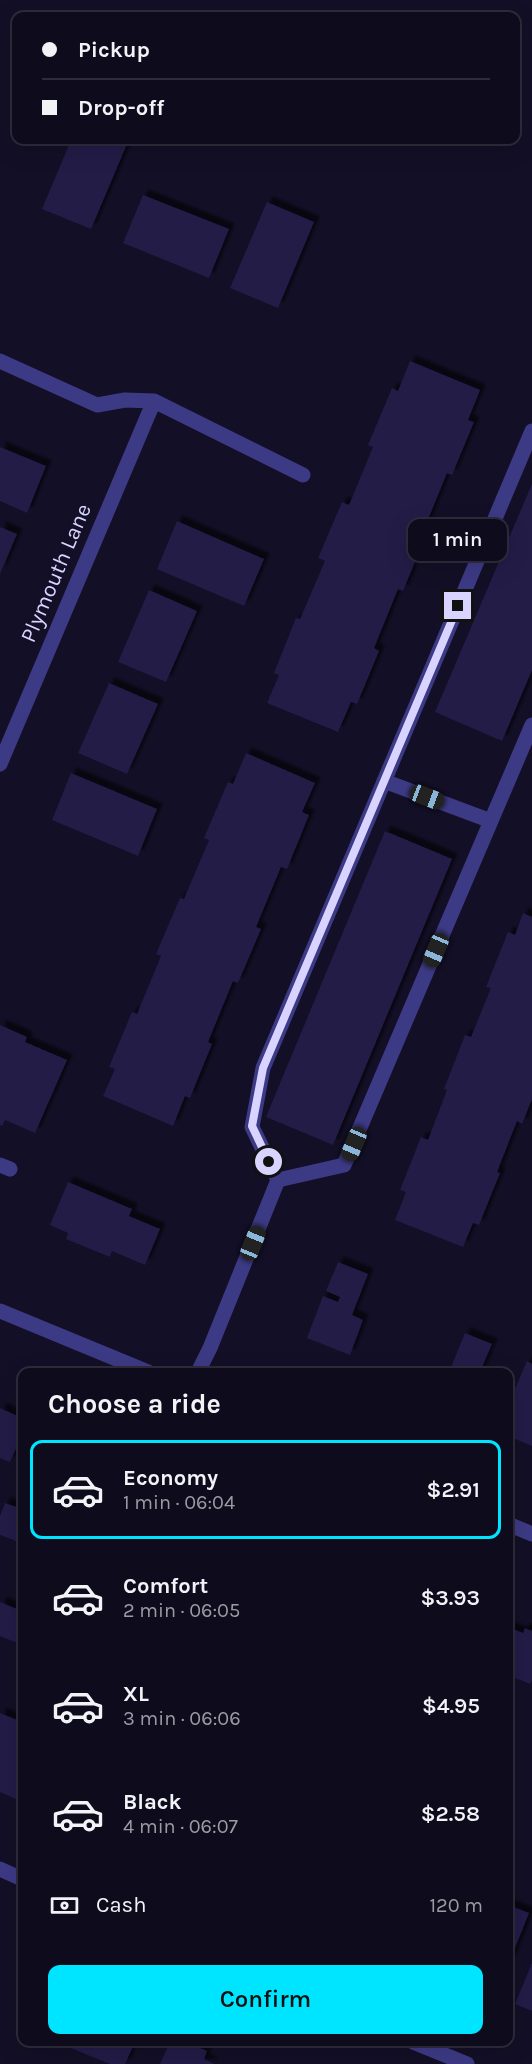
<!DOCTYPE html>
<html lang="en">
<head>
<meta charset="utf-8">
<style>
  body { margin:0; font-family:Karla,sans-serif; background:#1c1929; color:#f1f3f6; height:100vh; display:flex; flex-direction:column; font-size:22px; white-space:nowrap }
  * { box-sizing:border-box; margin:0 }
  p { font-size:20px; color:#9b9ba3 }
  .icon { flex:none; width:33px; height:33px; fill:none; stroke:currentColor; stroke-width:2; stroke-linecap:round; stroke-linejoin:round }
  .map { position:relative; flex:1; overflow:hidden }
  .details { position:absolute; left:18px; top:1368px; width:495px; height:678px; display:flex; flex-direction:column; background:#0e0b1c; border-radius:12px; box-shadow:0 6px 24px #0002,0 0 0 2px #2e2b3b }
  .details>* { flex:none }
  .top-card { position:absolute; left:12px; top:12px; width:508px; height:132px; border-radius:12px; box-shadow:0 6px 24px #0002,0 0 0 2px #2e2b3b; display:grid; align-content:center; height:132px; padding:0 30px; background:#0e0b1c }
  .end { position:absolute; width:27px; height:27px; margin:-14px; border:8px solid #d9d4ff; background:#111; box-shadow:0 0 0 3px #111 }
  .from { border-radius:50% }
  .bubble { position:absolute; height:42px; border-radius:12px; background:#0e0b1c; box-shadow:0 6px 24px #0002,0 0 0 2px #2e2b3b; font-size:20px; font-weight:600; line-height:42px; text-align:center }
  .car { position:absolute; width:18px; height:36px; margin:-18px -9px; border-radius:8px; box-shadow:0 0 4px 2px #0007; background:linear-gradient(#222 24%,#8ab4d8 0 40%,#222 0 76%,#8ab4d8 0 86%,#222 0) }
  .top-card b { display:flex; align-items:center; gap:21px; height:57px; font-size:22px }
  .top-card b+b { border-top:2px solid #2e2b3b }
  .top-card i { width:15px; height:15px; background:#f1f3f6 }
  ul { padding:0; list-style:none }
  li { display:flex; align-items:center; gap:18px; height:99px; margin:0 12px 9px; padding:0 18px; border:3px solid transparent; border-radius:12px }
  li div { flex:1 }
  li b { display:block; font-size:22px }
  li em { font-style:normal; font-weight:600 }
  li.on { border-color:#00e5ff }
  li>.icon { width:54px; height:54px; stroke-width:1.5 }
  h2 { padding:0 30px; font-size:27px; line-height:72px }
  .pay { display:flex; align-items:center; gap:15px; height:66px; padding:0 30px; font-size:22px }
  .pay p { margin-inline-start:auto }
  .primary-button { display:flex; gap:12px; margin-top:auto; padding:12px 30px }
  .primary-button a { flex:1; height:69px; border-radius:12px; background:#00e5ff; color:#111; font-size:24px; font-weight:600; line-height:69px; text-align:center }
  .map>svg:first-child { display:block }
  .building { fill:#241b47; filter:url(#shadow) }
  .lines { fill:none; stroke-linecap:round; stroke-linejoin:round }
  .minor { stroke:#3d3a85; stroke-width:15 }
  .route { stroke:#d9d4ff; stroke-width:8 }
  .labels { text-anchor:middle; dominant-baseline:central; stroke-width:6; stroke-linejoin:round; paint-order:stroke }
  .street-label { font-size:22px; fill:#d9d4ff; stroke:#130f26 }
</style>
</head>
<body>
<div class="map">
<svg width="532" height="2064" viewBox="0 0 532 2064">
  <defs>
    <filter id="shadow"><feDropShadow dx="5.5" dy="-5.5" stdDeviation="1.5" flood-color="#0009"/></filter>
  </defs>
  <rect width="100%" height="100%" fill="#130f26"/>
  <!-- building -->
  <path class="building" d="M71 140H116L127 144 91 229 42 209Z
    M143 195 229 229 209 278 123 243Z
    M267 202 314 222 278 308 230 288Z
    M410 361 480 390 468 420 474 422 452 475 447 473 422 534 426 535 403 591 398 589 374 648 379 651 357 704 351 702 338 732 267 703 279 675 274 673 296 618 300 619 325 561 318 558 342 502 349 505 373 447 368 445 392 388 398 391Z
    M0 447 46 466 27 513 0 501Z
    M532 484V670L502 741 435 712Z
    M177 521 264 559 244 606 157 569Z
    M0 527 17 534 0 574Z
    M149 590 197 611 166 682 118 662Z
    M109 683 158 704 127 774 78 753Z
    M246 753 315 783 302 812 309 815 287 869 281 867 256 927 261 929 238 983 233 981 208 1042 212 1044 190 1098 185 1096 173 1126 103 1096 115 1069 109 1067 132 1012 137 1014 161 956 156 954 180 898 184 899 209 840 204 838 228 782 233 784Z
    M71 773 157 809 138 856 52 820Z
    M385 831 452 859 333 1145 266 1117Z
    M523 913 532 917V1099L522 1124 517 1121 497 1172 500 1173 479 1225 473 1223 463 1247 395 1220 406 1192 400 1190 421 1137 428 1140 447 1090 444 1089 465 1035 471 1037 491 988 486 987 508 932 515 935Z
    M0 1025 27 1037 25 1042 67 1060 35 1133 5 1120 2 1126 0 1125Z
    M68 1182 132 1209 129 1216 160 1229 145 1265 112 1251 110 1257 66 1239 68 1233 50 1225Z
    M338 1262 368 1274 352 1315 363 1320 350 1355 307 1338 323 1296 338 1302 340 1297 326 1291Z
    M465 1333 492 1344 480 1372H449Z
    M527 1361 532 1364V1446L508 1436V1405Z
    M0 1408 22 1418V1435L10 1462 0 1458Z
    M5 1503 22 1509V1543L0 1535V1516Z
    M0 1602 22 1611V1645L0 1636Z
    M508 1627 523 1633 525 1628 532 1631V1680L530 1684 508 1675Z
    M0 1713 22 1722V1785L16 1799 0 1792Z
    M508 1905 529 1913 509 1963H508Z
    M532 1963V2011L515 2004Z
    M56 2042H135L125 2064H110Z
    M170 2042H187L207 2051 204 2059 214 2064H160Z"/>
  <g class="lines">
    <!-- minor -->
    <path class="minor" d="M0 361 97 405 125 400 154 401 303 475
      M0 764 154 401
      M384 781 491 821
      M0 1165 10 1169
      M278 1180 344 1165 532 725
      M0 1311 148 1372
      M198 1372 210 1348 278 1180 252 1127 263 1068 532 431
      M508 1524 532 1534
      M0 1869 22 1879
      M413 2042 467 2064"/>
  </g>
  <g class="lines">
    <!-- route -->
    <path class="route" d="M269 1162 252 1126 263 1068 458 606"/>
  </g>
  <g class="labels">
    <!-- street labels -->
    <g class="street-label">
      <text transform="translate(56 573) rotate(-67)">Plymouth Lane</text>
    </g>
  </g>
</svg>
<i class="end from" style="left:269px;top:1162px"></i>
<i class="end" style="left:458px;top:606px"></i>
<div class="bubble" style="left:408px;top:519px;width:99px">1 min</div>
<i class="car" style="left:427px;top:797px;rotate:111deg"></i>
<i class="car" style="left:436px;top:950px;rotate:203deg"></i>
<i class="car" style="left:354px;top:1144px;rotate:203deg"></i>
<i class="car" style="left:253px;top:1243px;rotate:22deg"></i>
<div class="top-card">
<b><i class="from"></i>Pickup</b>
<b><i></i>Drop-off</b>
</div>
<section class="details">
<h2>Choose a ride</h2>
<ul>
<li class="on"><svg class="icon" aria-label="car" viewBox="0 0 24 24"><path d="M5 17H2v-5l4-1 3-4h7l3 4 3 1v5h-3M9 17h6M6 11h13"/><circle cx="7" cy="17" r="2"/><circle cx="17" cy="17" r="2"/></svg><div><b>Economy</b><p>1 min · 06:04</p></div><em>$2.91</em></li>
<li><svg class="icon" aria-label="car" viewBox="0 0 24 24"><path d="M5 17H2v-5l4-1 3-4h7l3 4 3 1v5h-3M9 17h6M6 11h13"/><circle cx="7" cy="17" r="2"/><circle cx="17" cy="17" r="2"/></svg><div><b>Comfort</b><p>2 min · 06:05</p></div><em>$3.93</em></li>
<li><svg class="icon" aria-label="car" viewBox="0 0 24 24"><path d="M5 17H2v-5l4-1 3-4h7l3 4 3 1v5h-3M9 17h6M6 11h13"/><circle cx="7" cy="17" r="2"/><circle cx="17" cy="17" r="2"/></svg><div><b>XL</b><p>3 min · 06:06</p></div><em>$4.95</em></li>
<li><svg class="icon" aria-label="car" viewBox="0 0 24 24"><path d="M5 17H2v-5l4-1 3-4h7l3 4 3 1v5h-3M9 17h6M6 11h13"/><circle cx="7" cy="17" r="2"/><circle cx="17" cy="17" r="2"/></svg><div><b>Black</b><p>4 min · 06:07</p></div><em>$2.58</em></li>
</ul>
<div class="pay"><svg class="icon" aria-label="cash" viewBox="0 0 24 24"><path d="M3 7h18v10H3z"/><circle cx="12" cy="12" r="2"/></svg>Cash<p>120 m</p></div>
<div class="primary-button"><a>Confirm</a></div>
</section>
</div>
</body>
</html>
